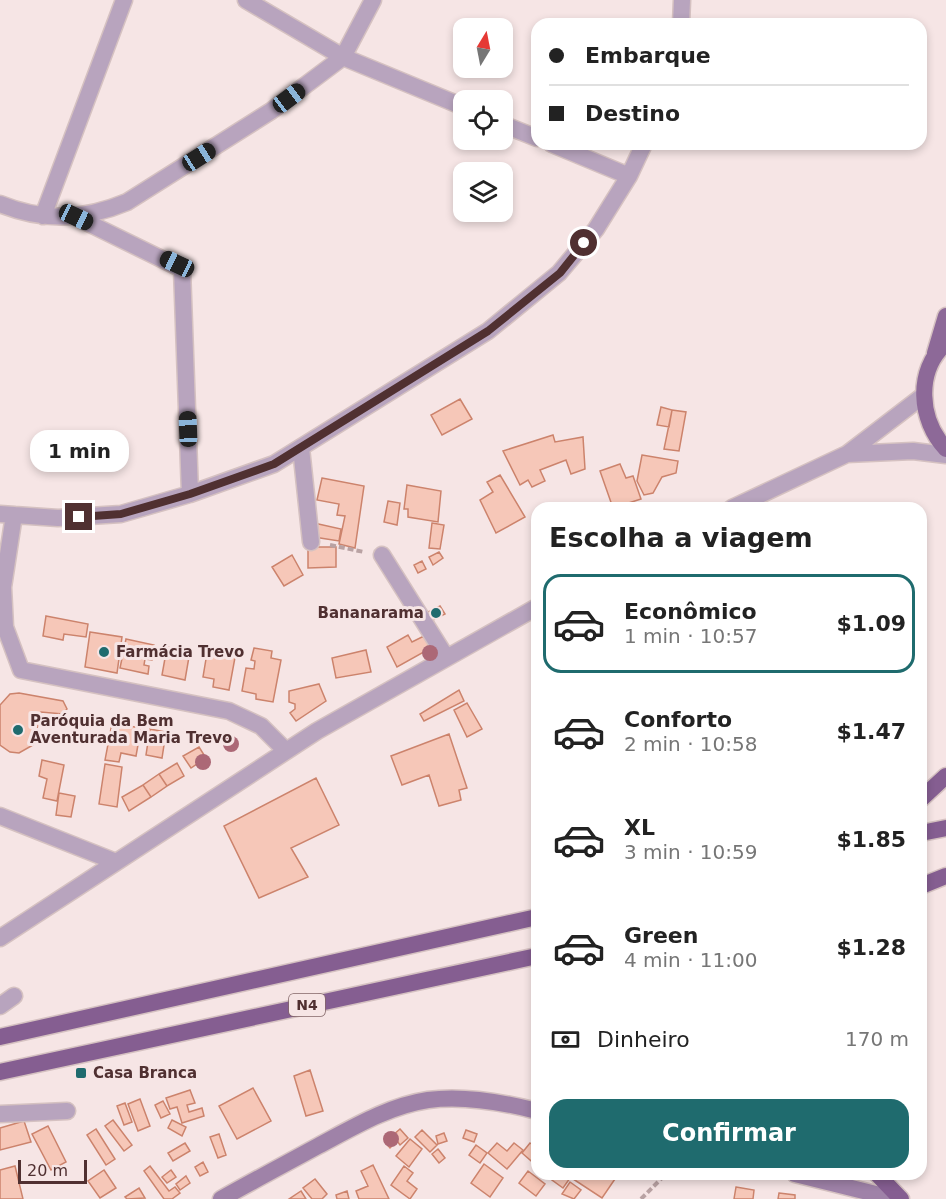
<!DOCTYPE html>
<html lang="pt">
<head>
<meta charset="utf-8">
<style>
  body { margin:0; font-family:"DejaVu Sans",sans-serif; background:#f6f6f6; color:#222; height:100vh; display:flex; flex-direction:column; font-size:22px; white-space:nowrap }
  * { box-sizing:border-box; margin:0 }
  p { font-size:20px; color:#767676 }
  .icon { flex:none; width:33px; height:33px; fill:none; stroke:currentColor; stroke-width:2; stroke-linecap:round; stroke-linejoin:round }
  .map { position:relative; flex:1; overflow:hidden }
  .drawer { position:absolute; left:531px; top:502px; width:396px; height:678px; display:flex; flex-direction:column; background:#fff; border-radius:18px; box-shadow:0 3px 9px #0003 }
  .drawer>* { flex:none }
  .top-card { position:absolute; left:531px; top:18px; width:396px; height:132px; border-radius:18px; box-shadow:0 3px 9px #0003; display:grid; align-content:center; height:132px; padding:0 18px; background:#fff }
  .needle { width:39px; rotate:10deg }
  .buttons { position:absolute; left:453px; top:18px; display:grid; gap:12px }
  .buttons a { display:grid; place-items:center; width:60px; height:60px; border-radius:12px; background:#fff; box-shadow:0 3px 9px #0003; font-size:30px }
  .scale { position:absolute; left:18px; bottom:15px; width:69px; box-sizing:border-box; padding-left:6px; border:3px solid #503031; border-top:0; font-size:16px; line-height:21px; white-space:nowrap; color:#503031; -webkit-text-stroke:4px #f6e5e5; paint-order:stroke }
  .end { position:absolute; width:27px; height:27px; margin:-14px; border:8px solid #503031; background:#fff; box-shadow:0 0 0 3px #fff }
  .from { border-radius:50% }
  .bubble { position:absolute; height:42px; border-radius:18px; background:#fff; box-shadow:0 3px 9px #0003; font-size:20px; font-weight:600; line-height:42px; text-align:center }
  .car { position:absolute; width:18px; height:36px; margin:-18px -9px; border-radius:8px; box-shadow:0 0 4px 2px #0007; background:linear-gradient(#222 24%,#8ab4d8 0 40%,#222 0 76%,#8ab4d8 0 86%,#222 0) }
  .top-card b { display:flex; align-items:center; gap:21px; height:57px; font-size:22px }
  .top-card b+b { border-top:2px solid #e0e0e0 }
  .top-card i { width:15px; height:15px; background:#222 }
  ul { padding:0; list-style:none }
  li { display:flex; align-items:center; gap:18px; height:99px; margin:0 12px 9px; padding:0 6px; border:3px solid transparent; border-radius:18px }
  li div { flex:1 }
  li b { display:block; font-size:22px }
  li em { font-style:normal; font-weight:600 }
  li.on { border-color:#1f6b6e }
  li>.icon { width:54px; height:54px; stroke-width:1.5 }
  h2 { padding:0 18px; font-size:27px; line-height:72px }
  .pay { display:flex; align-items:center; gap:15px; height:66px; padding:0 18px; font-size:22px }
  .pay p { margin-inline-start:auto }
  .primary-button { display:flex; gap:12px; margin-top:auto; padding:12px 18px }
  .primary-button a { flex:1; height:69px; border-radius:18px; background:#1f6b6e; color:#fff; font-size:24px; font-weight:600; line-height:69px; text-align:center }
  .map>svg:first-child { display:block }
  .building { fill:#f6c7b8; stroke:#cc836c; stroke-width:1.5 }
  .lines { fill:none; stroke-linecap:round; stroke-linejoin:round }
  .pedestrian-casing { stroke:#d5c1c1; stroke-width:19 }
  .minor-casing { stroke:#d5c1c1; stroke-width:19 }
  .secondary-casing { stroke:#d5c1c1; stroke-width:19 }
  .primary-casing { stroke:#d5c1c1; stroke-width:19 }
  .trunk-casing { stroke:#d5c1c1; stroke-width:19 }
  .path { stroke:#b9a2a3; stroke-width:4; stroke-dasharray:6 3; stroke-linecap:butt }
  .pedestrian { stroke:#b8a4be; stroke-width:16 }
  .minor { stroke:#b8a4be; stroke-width:16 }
  .secondary { stroke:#9f82a8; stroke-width:16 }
  .primary { stroke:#8d6998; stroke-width:16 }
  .trunk { stroke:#855e91; stroke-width:16 }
  .tree { fill:#ac6876 }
  .route { stroke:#503031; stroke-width:8 }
  .poi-dot { fill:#1f6b6e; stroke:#f6e5e5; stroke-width:2 }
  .labels { text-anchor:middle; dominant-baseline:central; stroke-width:6; stroke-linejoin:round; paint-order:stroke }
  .shield { fill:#f6e5e5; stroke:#826667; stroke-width:1.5 }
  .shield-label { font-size:14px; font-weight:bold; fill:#503031 }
  .poi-label { font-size:15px; font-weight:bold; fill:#503031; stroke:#f6e5e5; text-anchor:start }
</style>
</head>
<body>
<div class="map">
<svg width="946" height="1199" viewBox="0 0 946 1199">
  <rect width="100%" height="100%" fill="#f6e5e5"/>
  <!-- building -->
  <path class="building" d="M460 399 472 419 442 435 431 415Z
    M661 407 672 410 669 427 657 425Z
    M672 410 686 412 679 451 664 449Z
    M553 435 555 442 583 437 585 469 571 474 566 460 540 470 545 481 532 487 528 480 520 485 503 451Z
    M642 455 678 461 676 473 662 477 653 493 644 495 637 481Z
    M620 464 626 478 633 476 641 499 613 508 600 471Z
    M500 475 525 517 496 533 480 500 493 492 487 482Z
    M322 478 364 486 355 548 339 544 345 516 337 515 339 504 317 500Z
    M407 485 441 491 438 522 408 517V509H404Z
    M388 501 400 503 397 525 384 522Z
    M314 523 341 529 339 541 314 537Z
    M432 523 444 525 440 549 429 548Z
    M308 547H336V567L308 568Z
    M439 552 443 558 433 565 429 557Z
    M292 555 303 575 284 586 272 567Z
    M422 561 426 569 418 573 414 565Z
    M440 606 445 614 433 620 428 612Z
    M46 616 88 624 86 637 64 634 63 640 43 636Z
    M90 632 122 637 117 673 85 667Z
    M408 635 412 642 424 636 431 648 397 667 387 647Z
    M126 639 154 645 152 660 145 659 144 665 149 666 148 674 120 668Z
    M167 647 190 651 185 680 162 675Z
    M208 647 236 652 229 690 213 687 214 679 203 677Z
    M254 648 272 651 271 658 281 660 273 702 256 699V694L242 691 246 668 254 669 255 661 251 660Z
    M366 650 371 672 336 678 332 658Z
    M319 684 326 701 296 721 290 713 295 709V704L289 702V691Z
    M459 690 464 701 424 721 420 714Z
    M19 693 63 701 67 709 63 714 41 712 33 745 19 753 10 752 0 745V705L10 694Z
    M467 703 482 729 467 737 454 710Z
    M112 723 141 728 136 756 121 753 119 762 105 760Z
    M150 729 166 732 162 758 146 755Z
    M449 734 467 788 459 790 461 800 439 806 429 775 402 785 391 756Z
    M199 747 206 758 191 768 183 756Z
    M42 760 64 765 57 801 43 798 47 779 39 776Z
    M177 763 184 776 167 786 159 774Z
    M105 764 122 767 117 807 99 804Z
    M159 774 167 786 151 797 143 785Z
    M316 778 339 825 291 848 308 877 259 898 224 826Z
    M143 785 151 797 129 811 122 797Z
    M59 793 75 796 71 817 56 815Z
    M310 1070 323 1111 306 1116 294 1076Z
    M253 1088 271 1121 237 1139 219 1106Z
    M190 1090 195 1103 187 1105 189 1112 202 1108 204 1116 182 1123 177 1107 170 1109 166 1098Z
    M140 1099 150 1126 138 1131 128 1104Z
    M163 1101 170 1114 161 1118 155 1105Z
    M125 1103 132 1122 124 1125 117 1106Z
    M113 1120 132 1145 124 1151 105 1126Z
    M172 1120 186 1127 182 1136 168 1128Z
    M24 1121 31 1142 0 1150V1128Z
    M48 1126 66 1162 51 1170 32 1134Z
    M96 1129 115 1159 106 1165 87 1135Z
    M400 1129 408 1138 400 1145 397 1141 390 1148 385 1142Z
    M422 1130 437 1145 430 1152 415 1137Z
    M466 1130 477 1134 474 1142 463 1138Z
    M444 1133 447 1141 438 1144 436 1136Z
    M219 1134 226 1155 218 1158 210 1137Z
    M410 1139 422 1149 409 1167 396 1156Z
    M185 1143 190 1151 173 1161 168 1153Z
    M497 1143 507 1151 514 1143 523 1150 507 1169 488 1153Z
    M530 1143 537 1148V1166L522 1153Z
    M476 1145 487 1153 480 1163 469 1155Z
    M438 1149 445 1158 439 1163 432 1154Z
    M203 1162 208 1172 200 1176 195 1167Z
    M484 1164 503 1178 490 1197 471 1183Z
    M373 1165 389 1199H359L356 1191 368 1186 361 1171Z
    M15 1166 23 1199H0V1170Z
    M150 1166 169 1191 175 1187 180 1193 172 1199H164L144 1171Z
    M404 1166 413 1173 407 1181 417 1189 410 1199 391 1185Z
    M104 1170 116 1188 100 1198 88 1181Z
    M171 1170 176 1177 167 1183 162 1177Z
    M528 1171 545 1184 536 1196 519 1183Z
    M556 1174H566L570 1178 563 1188 552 1180Z
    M572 1174H615L617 1176 602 1198 570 1177Z
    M186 1176 190 1183 180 1190 176 1184Z
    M315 1179 327 1194 322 1199H312L303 1188Z
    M570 1182 581 1190 574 1199 562 1194Z
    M736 1187 754 1190 753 1199H734Z
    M139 1188 145 1198 127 1199 125 1197Z
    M301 1191 306 1199H289Z
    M347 1191 349 1199H337L336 1195Z
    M779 1193 795 1195V1199H778Z"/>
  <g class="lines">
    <defs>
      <path id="pedestrian" d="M301 448 311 542
        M0 1006 14 996
        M0 1114 67 1111"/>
      <path id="minor" d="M246 0 343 57 464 107
        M681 24 682 0
        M502 124 537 138
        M552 144 629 176
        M0 204C44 222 84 220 127 202L271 111 343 57 373 0
        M43 216 124 0
        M76 217 182 269 190 494
        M847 454 913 451 946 455
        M732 508 847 454 924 395
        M0 514 58 518 121 514 190 494 274 464 488 331 559 273 596 229 629 176 644 144
        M14 515 3 587 5 627 21 670 229 711 261 726 286 751
        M382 555 446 657
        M0 816 116 862
        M0 938 317 731 537 607"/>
      <path id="secondary" d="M795 1174 896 1199
        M221 1199C253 1181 285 1164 318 1146 352 1128 388 1106 428 1100 464 1095 502 1102 537 1111"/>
      <path id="primary" d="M946 343C915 371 919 420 946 449
        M935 353 946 316"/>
      <path id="trunk" d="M921 799 946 776
        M921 833 946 828
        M921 886 946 876
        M0 1037 537 917
        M0 1072 537 956
        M877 1174 901 1199"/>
    </defs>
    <!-- pedestrian casing -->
    <use href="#pedestrian" class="pedestrian-casing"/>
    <!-- minor casing -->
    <use href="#minor" class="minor-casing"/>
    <!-- secondary casing -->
    <use href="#secondary" class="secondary-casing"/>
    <!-- primary casing -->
    <use href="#primary" class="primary-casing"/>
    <!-- trunk casing -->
    <use href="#trunk" class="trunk-casing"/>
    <!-- path -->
    <path class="path" d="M330 545 364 552
      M641 1199 666 1174"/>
    <!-- pedestrian -->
    <use href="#pedestrian" class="pedestrian"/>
    <!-- minor -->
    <use href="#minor" class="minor"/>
    <!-- secondary -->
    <use href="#secondary" class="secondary"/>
    <!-- primary -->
    <use href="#primary" class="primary"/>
    <!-- trunk -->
    <use href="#trunk" class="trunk"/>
  </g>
  <!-- trees -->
  <g class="tree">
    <circle cx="430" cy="653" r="8"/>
    <circle cx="231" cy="744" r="8"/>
    <circle cx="203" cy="762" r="8"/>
    <circle cx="391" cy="1139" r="8"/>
  </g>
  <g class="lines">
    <!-- route -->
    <path class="route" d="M79 517 121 514 190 494 274 464 488 331 560 273 584 243"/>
  </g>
  <!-- markers -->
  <g class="poi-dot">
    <circle cx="436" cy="613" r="6"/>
    <circle cx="104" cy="652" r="6"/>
    <circle cx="18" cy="730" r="6"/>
    <rect x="75" y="1067" width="12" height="12" rx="3"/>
  </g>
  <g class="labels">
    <!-- shield labels -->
    <rect class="shield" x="289" y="994" width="36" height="22" rx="4.5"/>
    <g class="shield-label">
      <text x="307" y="1005">N4</text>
    </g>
    <!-- poi labels -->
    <g class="poi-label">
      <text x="424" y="613" text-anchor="end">Bananarama</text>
      <text x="116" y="652">Farmácia Trevo</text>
      <text x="30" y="721">Paróquia da Bem<tspan x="30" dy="17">Aventurada Maria Trevo</tspan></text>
      <text x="93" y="1073">Casa Branca</text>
    </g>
  </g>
</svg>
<div class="buttons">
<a><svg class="needle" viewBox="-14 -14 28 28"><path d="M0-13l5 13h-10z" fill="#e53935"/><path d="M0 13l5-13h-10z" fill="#767676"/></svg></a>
<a><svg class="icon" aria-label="locate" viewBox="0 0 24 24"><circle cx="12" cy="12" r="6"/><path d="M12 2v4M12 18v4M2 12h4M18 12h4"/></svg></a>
<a><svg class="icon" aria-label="layers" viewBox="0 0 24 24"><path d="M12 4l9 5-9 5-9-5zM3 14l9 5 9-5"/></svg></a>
</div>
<div class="scale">20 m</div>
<i class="end from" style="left:584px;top:243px"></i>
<i class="end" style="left:79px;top:517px"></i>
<div class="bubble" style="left:30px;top:430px;width:99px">1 min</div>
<i class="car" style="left:289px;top:98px;rotate:53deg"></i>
<i class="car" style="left:199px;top:157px;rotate:58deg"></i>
<i class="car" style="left:76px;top:217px;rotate:115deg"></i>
<i class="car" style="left:177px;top:264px;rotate:295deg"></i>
<i class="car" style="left:188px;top:429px;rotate:358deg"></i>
<div class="top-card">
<b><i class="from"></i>Embarque</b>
<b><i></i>Destino</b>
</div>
<section class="drawer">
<h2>Escolha a viagem</h2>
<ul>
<li class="on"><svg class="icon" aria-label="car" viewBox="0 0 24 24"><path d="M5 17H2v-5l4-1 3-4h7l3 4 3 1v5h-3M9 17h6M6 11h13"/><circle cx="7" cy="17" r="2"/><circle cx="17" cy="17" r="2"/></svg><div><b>Econômico</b><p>1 min · 10:57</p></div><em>$1.09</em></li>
<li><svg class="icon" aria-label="car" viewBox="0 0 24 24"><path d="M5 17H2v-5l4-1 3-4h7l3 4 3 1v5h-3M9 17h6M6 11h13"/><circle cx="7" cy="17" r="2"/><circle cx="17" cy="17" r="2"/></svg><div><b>Conforto</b><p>2 min · 10:58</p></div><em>$1.47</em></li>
<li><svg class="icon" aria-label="car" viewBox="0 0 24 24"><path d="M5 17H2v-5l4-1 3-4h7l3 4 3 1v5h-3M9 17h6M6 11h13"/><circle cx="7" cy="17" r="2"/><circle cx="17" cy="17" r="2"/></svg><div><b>XL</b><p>3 min · 10:59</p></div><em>$1.85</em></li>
<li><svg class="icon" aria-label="car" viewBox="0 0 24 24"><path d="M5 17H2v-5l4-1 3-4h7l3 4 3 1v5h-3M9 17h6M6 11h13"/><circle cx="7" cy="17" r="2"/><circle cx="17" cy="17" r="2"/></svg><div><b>Green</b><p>4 min · 11:00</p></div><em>$1.28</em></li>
</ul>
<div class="pay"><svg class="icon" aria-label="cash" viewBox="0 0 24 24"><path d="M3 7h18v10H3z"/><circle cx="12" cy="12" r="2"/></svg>Dinheiro<p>170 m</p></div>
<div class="primary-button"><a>Confirmar</a></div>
</section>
</div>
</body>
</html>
